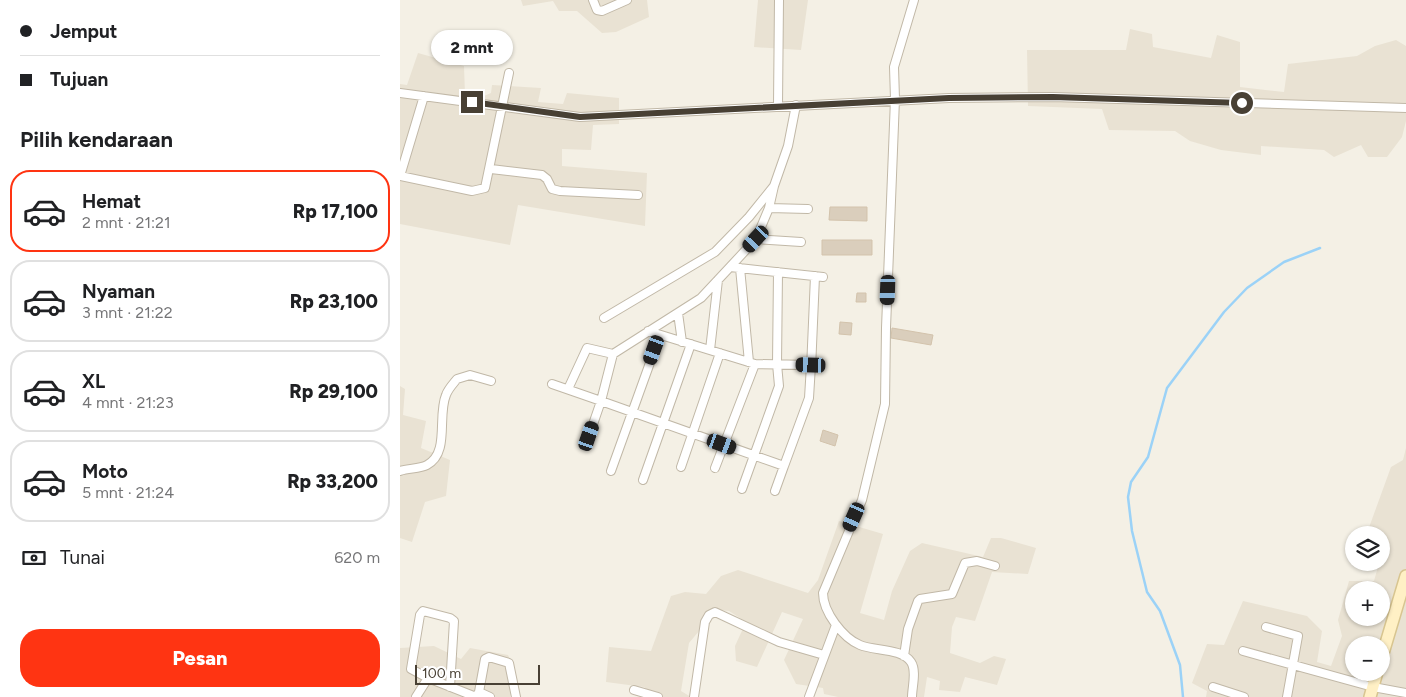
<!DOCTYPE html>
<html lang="id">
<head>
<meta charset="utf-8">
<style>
  body { margin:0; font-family:Figtree,sans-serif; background:#f6f6f6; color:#202124; height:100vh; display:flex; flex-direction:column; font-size:19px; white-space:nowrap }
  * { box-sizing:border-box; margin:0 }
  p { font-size:16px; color:#757577 }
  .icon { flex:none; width:28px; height:28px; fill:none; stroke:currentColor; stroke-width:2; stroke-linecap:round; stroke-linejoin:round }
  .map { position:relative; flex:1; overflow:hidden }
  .panel { display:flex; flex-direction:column; background:#fff; width:400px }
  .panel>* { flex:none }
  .hud { display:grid; align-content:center; height:110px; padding:0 20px; background:#fff }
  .buttons { position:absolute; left:945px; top:526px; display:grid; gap:10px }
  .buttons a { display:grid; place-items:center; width:45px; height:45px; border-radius:50%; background:#fff; box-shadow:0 1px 4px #0004; font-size:25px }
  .scale { position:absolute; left:15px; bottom:12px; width:125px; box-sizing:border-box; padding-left:5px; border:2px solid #484034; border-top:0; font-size:14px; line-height:18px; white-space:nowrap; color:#484034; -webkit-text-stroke:4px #fff; paint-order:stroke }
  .end { position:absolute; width:22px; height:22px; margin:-11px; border:6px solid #484034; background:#fff; box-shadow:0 0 0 2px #fff }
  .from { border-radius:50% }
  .bubble { position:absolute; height:35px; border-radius:18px; background:#fff; box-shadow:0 1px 4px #0004; font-size:16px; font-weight:800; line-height:35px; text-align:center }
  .car { position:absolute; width:15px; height:30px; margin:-15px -8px; border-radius:6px; box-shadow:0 0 4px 1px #0007; background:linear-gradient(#222 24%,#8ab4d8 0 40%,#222 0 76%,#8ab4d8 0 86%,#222 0) }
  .hud b { display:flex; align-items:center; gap:18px; height:48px; font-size:19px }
  .hud b+b { border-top:1px solid #e0e0e0 }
  .hud i { width:12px; height:12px; background:#202124 }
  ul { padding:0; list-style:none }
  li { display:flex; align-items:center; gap:15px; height:82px; margin:0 10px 8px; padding:0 10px; border:2px solid #e0e0e0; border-radius:20px }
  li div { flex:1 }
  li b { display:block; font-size:19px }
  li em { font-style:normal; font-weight:800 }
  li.current { border-color:#ff3412 }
  li>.icon { width:45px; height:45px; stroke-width:1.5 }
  h2 { padding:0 20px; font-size:22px; line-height:60px }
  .pay { display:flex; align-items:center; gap:12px; height:55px; padding:0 20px; font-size:19px }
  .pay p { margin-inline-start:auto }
  .action { display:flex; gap:10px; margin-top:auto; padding:10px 20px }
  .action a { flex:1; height:58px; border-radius:20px; background:#ff3412; color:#fff; font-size:20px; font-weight:800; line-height:58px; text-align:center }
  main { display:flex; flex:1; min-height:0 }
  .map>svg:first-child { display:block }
  .residential { fill:#e9e2d3; fill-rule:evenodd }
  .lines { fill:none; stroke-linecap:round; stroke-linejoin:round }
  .stream { stroke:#9bd2f7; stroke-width:2.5 }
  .building { fill:#dacebc; stroke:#d3c3ac }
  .street-casing { stroke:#c1b8a7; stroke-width:10 }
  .secondary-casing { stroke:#d8c590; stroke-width:14 }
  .street { stroke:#fff; stroke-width:8 }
  .secondary { stroke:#fff0c5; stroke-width:11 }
  .route { stroke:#484034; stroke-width:6 }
</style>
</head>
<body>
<main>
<section class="panel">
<div class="hud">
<b><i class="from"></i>Jemput</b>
<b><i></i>Tujuan</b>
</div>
<h2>Pilih kendaraan</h2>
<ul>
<li class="current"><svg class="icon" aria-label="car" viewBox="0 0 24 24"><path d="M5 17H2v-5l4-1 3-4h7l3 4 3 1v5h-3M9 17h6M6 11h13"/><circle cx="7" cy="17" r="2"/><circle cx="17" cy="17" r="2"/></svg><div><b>Hemat</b><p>2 mnt · 21:21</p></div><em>Rp 17,100</em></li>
<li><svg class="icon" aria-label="car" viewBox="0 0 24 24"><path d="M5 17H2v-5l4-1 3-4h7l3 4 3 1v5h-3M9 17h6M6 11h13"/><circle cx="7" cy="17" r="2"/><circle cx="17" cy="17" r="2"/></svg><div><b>Nyaman</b><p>3 mnt · 21:22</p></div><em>Rp 23,100</em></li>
<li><svg class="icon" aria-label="car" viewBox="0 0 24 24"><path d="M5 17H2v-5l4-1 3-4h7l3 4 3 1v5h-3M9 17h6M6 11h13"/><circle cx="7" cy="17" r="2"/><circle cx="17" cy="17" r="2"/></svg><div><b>XL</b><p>4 mnt · 21:23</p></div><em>Rp 29,100</em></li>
<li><svg class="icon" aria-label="car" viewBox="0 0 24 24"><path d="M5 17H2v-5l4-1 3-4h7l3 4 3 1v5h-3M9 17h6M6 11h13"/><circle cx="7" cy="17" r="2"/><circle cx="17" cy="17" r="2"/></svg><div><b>Moto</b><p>5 mnt · 21:24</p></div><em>Rp 33,200</em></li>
</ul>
<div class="pay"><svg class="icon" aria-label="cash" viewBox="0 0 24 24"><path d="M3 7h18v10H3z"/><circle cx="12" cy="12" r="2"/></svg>Tunai<p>620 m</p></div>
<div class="action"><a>Pesan</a></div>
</section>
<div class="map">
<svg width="1006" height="697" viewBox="0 0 1006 697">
  <rect width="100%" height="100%" fill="#f4f0e5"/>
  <!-- residential -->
  <path class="residential" d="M121 0H247L249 17 216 32 202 33 177 11H159L153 1 123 6Z
    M358 0H408L401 50 354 47Z
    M730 29 752 34 753 47 811 58 817 35 840 42V87L884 92 888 64 957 56 975 46 996 40 1006 46V121L1002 137 987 157H968L961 145 934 157 924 150 861 146V155L821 150 790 141 775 131 709 130 702 109 628 106 627 50H726Z
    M18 53 64 66 65 95 77 99 91 93 92 85 141 88 138 102 163 104 167 93 219 98V124L193 125 191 150 162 149V166L247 173 245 226 118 205 110 245 0 224V84L7 85Z
    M0 386 5 389 3 415 26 421 21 448 50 460 46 496 25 502 12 542 0 538Z
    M1006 448V697H806L807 691 792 683 807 644 824 645 843 601 907 616 922 631 917 662 931 666 942 636 938 620 949 581H974L979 563 981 562 984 538 981 535 967 533 991 467 1003 460ZM954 590H981V618H954ZM954 645H981V672H954Z
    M439 521 483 534 460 613 484 620 492 591 510 551 522 543 583 557 591 538H601L636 548 628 574 592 572 575 621 556 617 552 627 550 653 580 663 594 656 606 659 597 685 565 677 560 692 539 690 540 681 527 677 524 697H438L424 694 423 688 396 684 384 660 403 619 382 612 357 667 336 661 335 646 346 622 329 611 310 609 304 625 289 643 281 691 291 697H257L244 687 206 682 209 647 251 651 271 596 285 592 306 594 321 576 338 570 408 593 418 580Z
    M34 646 61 659 70 648 108 655 115 669 110 697H0V648Z"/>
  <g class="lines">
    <!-- stream -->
    <path class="stream" d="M783 697 780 665 760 611 747 592 732 531 728 497 731 482 748 457 767 388 824 312 847 288 884 262 920 248"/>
  </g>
  <!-- building -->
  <path class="building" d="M430 207H467V221L429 220Z
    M422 240H472V255H422Z
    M457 293H466V302H456Z
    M440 322 452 323 451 335 439 334Z
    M492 328 533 335 531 345 491 338Z
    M423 430 438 435 435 446 420 441Z"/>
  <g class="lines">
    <defs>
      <path id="street" d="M193 0 197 10 202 11 227 0
        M0 93 180 117 549 98 653 97 1006 108
        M378 105 379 0
        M396 105 388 146 374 186 369 208 408 209
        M91 169 142 175 147 179 152 189 160 191 238 195
        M0 176 72 191 85 188 109 73
        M0 176 24 96
        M369 208 356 239 401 242
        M356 239 330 267 423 277
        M340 268 349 362
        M278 313 282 342
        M204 318 315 252 349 217 374 186
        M310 350 318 280
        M411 369 415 276
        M152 384 201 401 213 354 301 298 330 267
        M168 389 187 348 213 354
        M189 436 201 401 384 466 409 398 411 365 355 364 248 331
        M281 467 320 353
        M315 468 355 364
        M0 471C9 468 19 469 27 465 50 453 37 416 46 395 48 389 53 384 57 379L70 375 91 381
        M211 471 260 335
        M243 480 291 344
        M342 489 379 386 377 364 378 272
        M375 491 384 466
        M866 627 898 636 887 697
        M843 651 973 687 1006 693
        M504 656 508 629 518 601 520 599 552 594 565 563 577 561 595 566
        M28 678 11 669 20 615 23 611 50 618 54 621 50 687
        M813 687 844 697
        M234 690 258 697
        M79 692 85 659 89 657 109 663 116 697
        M77 695 79 692 90 697
        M16 697 28 678 76 697
        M294 697 305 622 309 615 315 612 379 642 424 655
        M409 697 436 625
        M512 697C512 687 517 671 511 662 502 648 474 651 460 645 443 638 423 612 423 593L462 500 485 404 486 328 495 99 494 67 514 0"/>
      <path id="secondary" d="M981 660 1006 576
        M970 697 977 672"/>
    </defs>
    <!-- street casing -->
    <use href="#street" class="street-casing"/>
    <!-- secondary casing -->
    <use href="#secondary" class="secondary-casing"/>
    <!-- street -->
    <use href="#street" class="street"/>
    <!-- secondary -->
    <use href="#secondary" class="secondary"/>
  </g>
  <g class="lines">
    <!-- route -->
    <path class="route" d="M72 102 180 117 549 98 653 97 842 103"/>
  </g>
</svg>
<div class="buttons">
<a><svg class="icon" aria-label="layers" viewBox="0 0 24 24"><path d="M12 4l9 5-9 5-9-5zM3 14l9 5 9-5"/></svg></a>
<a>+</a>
<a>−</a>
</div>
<div class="scale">100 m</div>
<i class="end from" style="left:842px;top:103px"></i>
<i class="end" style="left:72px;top:102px"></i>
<div class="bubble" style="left:31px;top:30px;width:82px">2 mnt</div>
<i class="car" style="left:356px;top:239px;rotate:223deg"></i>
<i class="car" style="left:488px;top:290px;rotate:182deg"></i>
<i class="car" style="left:254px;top:350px;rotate:200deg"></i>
<i class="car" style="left:411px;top:365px;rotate:272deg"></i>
<i class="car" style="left:189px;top:436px;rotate:19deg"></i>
<i class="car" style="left:322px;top:444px;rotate:110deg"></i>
<i class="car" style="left:454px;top:517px;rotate:204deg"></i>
</div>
</main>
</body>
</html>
